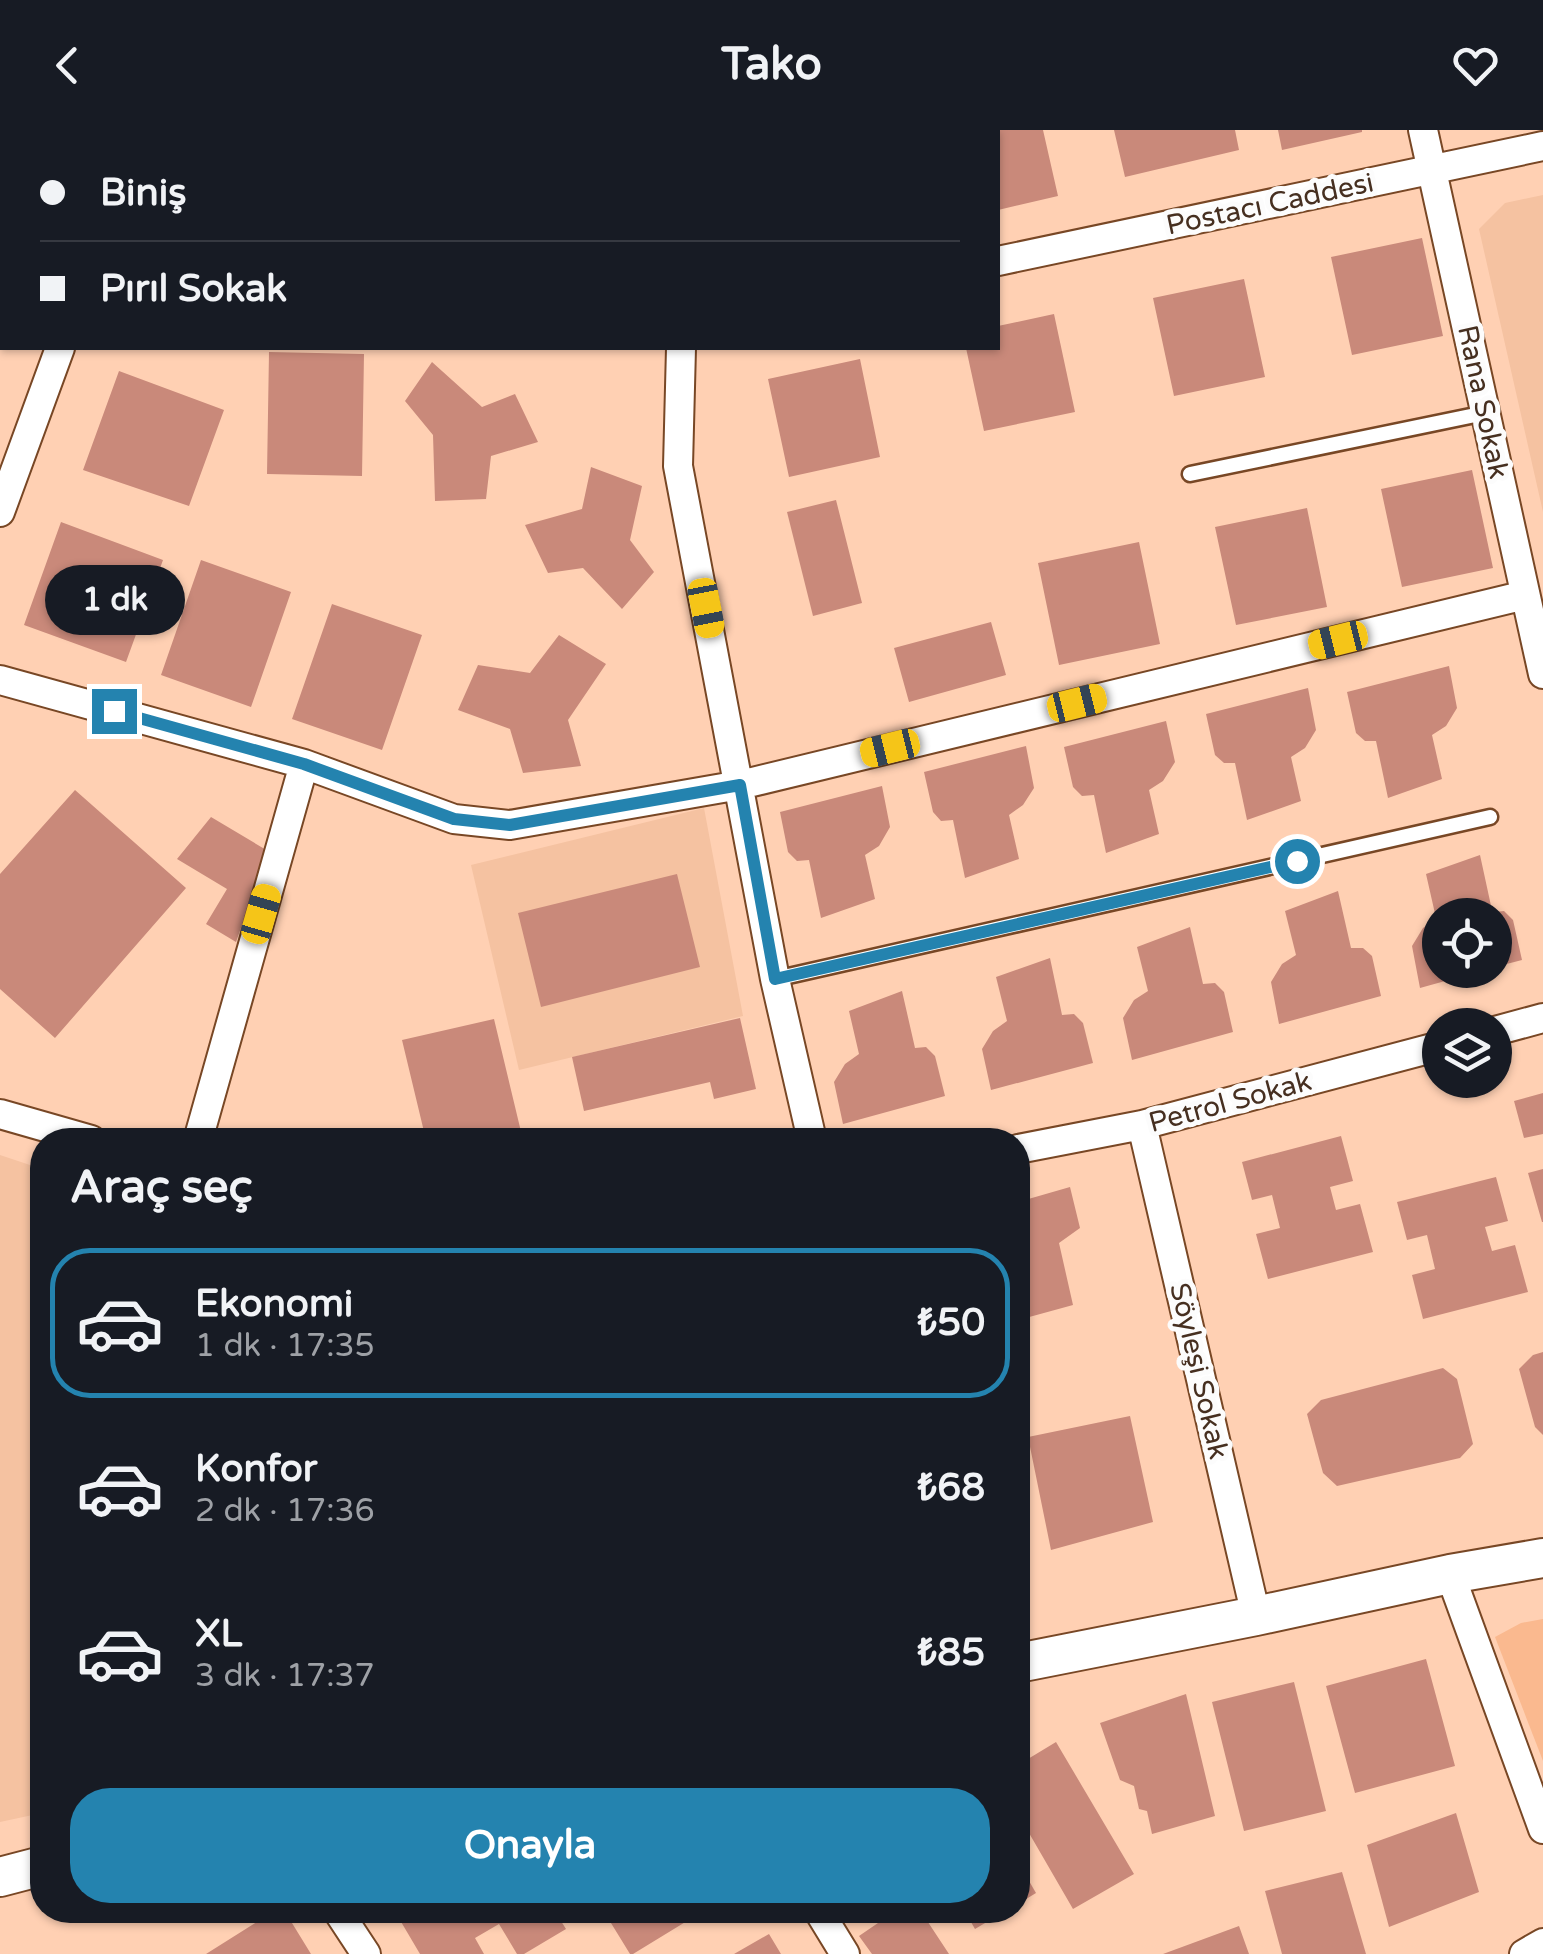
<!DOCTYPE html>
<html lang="tr">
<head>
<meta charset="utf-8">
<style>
  body { margin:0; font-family:"Varela Round",sans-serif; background:#20242c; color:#f1f3f6; height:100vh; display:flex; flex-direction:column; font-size:38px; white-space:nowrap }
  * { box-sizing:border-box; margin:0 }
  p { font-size:32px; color:#9ea1a6 }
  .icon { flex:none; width:55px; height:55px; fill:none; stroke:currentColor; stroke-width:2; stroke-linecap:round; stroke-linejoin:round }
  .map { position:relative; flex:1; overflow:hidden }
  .side { position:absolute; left:30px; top:998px; width:1000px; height:795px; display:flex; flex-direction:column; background:#171b24; border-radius:40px; box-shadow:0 2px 8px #0004 }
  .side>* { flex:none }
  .top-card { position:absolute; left:0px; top:0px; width:1000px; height:220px; box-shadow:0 2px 8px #0004; display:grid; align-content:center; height:220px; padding:0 40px; background:#171b24 }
  .fabs { position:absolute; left:1422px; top:768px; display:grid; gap:20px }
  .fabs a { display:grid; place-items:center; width:90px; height:90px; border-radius:50%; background:#171b24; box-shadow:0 2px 8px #0004; font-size:50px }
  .end { position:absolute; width:45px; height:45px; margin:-22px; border:12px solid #2483af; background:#fff; box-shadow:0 0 0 5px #fff }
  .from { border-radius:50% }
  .bubble { position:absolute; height:70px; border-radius:35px; background:#171b24; box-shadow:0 2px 8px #0004; font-size:32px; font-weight:700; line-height:70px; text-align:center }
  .car { position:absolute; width:30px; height:60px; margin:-30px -15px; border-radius:12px; box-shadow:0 0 8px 2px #0007; background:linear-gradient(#f5c518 24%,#345 0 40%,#f5c518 0 76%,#345 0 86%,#f5c518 0) }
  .top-card b { display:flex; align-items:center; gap:35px; height:95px; font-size:38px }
  .top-card b+b { border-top:2px solid #363941 }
  .top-card i { width:25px; height:25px; background:#f1f3f6 }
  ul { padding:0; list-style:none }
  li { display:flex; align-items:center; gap:30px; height:150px; margin:0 20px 15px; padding:0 20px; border:5px solid transparent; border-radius:40px }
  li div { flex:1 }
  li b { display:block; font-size:38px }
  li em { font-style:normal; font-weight:700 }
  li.on { border-color:#2483af }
  li>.icon { width:90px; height:90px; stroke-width:1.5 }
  h2 { padding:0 40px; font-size:45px; line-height:120px }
  .action { display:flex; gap:20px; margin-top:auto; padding:20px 40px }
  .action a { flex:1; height:115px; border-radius:40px; background:#2483af; color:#fff; font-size:40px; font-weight:700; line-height:115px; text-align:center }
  header { display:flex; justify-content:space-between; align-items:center; height:130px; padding:0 40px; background:#171b24; font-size:45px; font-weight:700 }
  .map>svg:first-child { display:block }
  .built { fill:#f5c2a1 }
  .green { fill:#fab98f }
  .building { fill:#c9897a }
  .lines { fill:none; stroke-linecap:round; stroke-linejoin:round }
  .service-casing { stroke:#784725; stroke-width:19 }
  .minor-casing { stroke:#784725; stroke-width:32 }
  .secondary-casing { stroke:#784725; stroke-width:42 }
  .service { stroke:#fff; stroke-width:14 }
  .minor { stroke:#fff; stroke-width:28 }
  .secondary { stroke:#fff; stroke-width:38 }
  .route { stroke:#2483af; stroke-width:12 }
  .labels { text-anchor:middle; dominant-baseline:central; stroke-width:10; stroke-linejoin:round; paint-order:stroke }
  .street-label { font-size:28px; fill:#462f20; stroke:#fcfcfc }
</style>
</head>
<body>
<header><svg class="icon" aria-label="back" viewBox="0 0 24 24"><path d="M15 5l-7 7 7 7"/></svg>Tako<svg class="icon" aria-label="heart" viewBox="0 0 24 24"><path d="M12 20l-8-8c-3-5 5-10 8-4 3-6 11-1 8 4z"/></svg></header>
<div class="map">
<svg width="1543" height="1824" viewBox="0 0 1543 1824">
  <rect width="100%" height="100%" fill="#ffd0b3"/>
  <!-- built -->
  <path class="built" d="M1543 65V382L1479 99 1505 73Z
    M704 678 743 886 519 940 471 735Z
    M0 1025 42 1039V1683L0 1692Z"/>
  <!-- green -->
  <path class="green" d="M1543 1489V1631L1495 1507 1521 1493Z"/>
  <!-- building -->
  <path class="building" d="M998 0H1043L1058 66 998 80Z
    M1114 0H1235L1239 20 1125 47Z
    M1278 0H1362V2L1282 20Z
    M1422 108 1443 206 1352 225 1331 127Z
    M1244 149 1265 247 1174 266 1153 168Z
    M1054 184 1075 282 984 301 966 218H998V196Z
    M269 222 364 224 362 346 267 344Z
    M860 229 880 327 789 347 768 249Z
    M432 232 482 277 515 264 538 312 491 326 486 369 435 371 433 305 405 271Z
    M119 241 224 280 189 376 83 340Z
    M591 337 642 356 630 410 654 442 622 479 583 438 548 443 525 395 582 379Z
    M1472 340 1493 438 1402 457 1381 359Z
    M836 370 862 473 813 486 787 382Z
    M1307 378 1327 477 1236 495 1215 397Z
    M61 392 163 430 126 532 24 495Z
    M1139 412 1160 514 1059 535 1038 433Z
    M201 430 291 462 251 577 161 545Z
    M332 474 422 505 382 620 292 589Z
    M991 492 1006 545 909 572 894 518Z
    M559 505 606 534 568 590 581 636 523 643 510 599 458 580 478 535 530 543Z
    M1449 536 1457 578 1446 596 1432 605 1442 649 1388 668 1376 611H1365L1356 603 1347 562Z
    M1308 558 1316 600 1305 618 1291 627 1301 671 1247 690 1235 633H1224L1215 625 1206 584Z
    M1166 591 1175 632 1163 651 1149 660 1159 704 1106 723 1094 665 1082 666 1073 657 1064 617Z
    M1026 616 1034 658 1023 675 1009 685 1019 729 965 748 953 690 941 691 933 682 924 642Z
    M882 656 890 697 879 716 865 725 875 769 821 788 809 730 797 731 788 722 780 682Z
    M75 660 186 758 55 908 0 859V744Z
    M211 687 268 721 236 812 206 794 227 759 177 729Z
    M1480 725 1493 785H1440V840L1481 841 1420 858 1412 816 1423 798 1436 788 1426 744Z
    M677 744 700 837 541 877 518 783Z
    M1338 761 1351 818H1363L1372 826 1381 866 1279 894 1271 852 1282 834 1296 825 1285 781Z
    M1504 781 1513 790 1522 830 1495 837V782Z
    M1190 797 1203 854 1215 853 1224 862 1233 902 1132 930 1123 888 1134 870 1148 861 1137 817Z
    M1050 828 1062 885 1074 884 1083 893 1093 933 991 960 982 919 993 901 1007 891 996 847Z
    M902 861 915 918 926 917 935 926 945 966 843 994 834 952 845 934 859 924 849 881Z
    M740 888 756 959 714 969 710 952 584 981 572 927Z
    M494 889 523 1010H426L402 910Z
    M1543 963V1004L1524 1008 1514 971Z
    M1341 1006 1353 1051 1330 1057 1336 1080 1360 1074 1373 1122 1268 1149 1256 1104 1280 1098 1272 1065 1252 1070 1242 1032Z
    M1543 1039V1092H1542L1528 1043Z
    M1496 1047 1508 1091 1485 1097 1492 1121 1515 1115 1528 1162 1423 1189 1412 1145 1435 1139 1427 1105 1407 1110 1397 1072Z
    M1070 1057 1080 1098 1059 1113 1073 1175 1022 1189 1018 1179V1072Z
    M1543 1222V1305L1535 1297 1519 1239 1533 1225Z
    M1443 1238 1457 1249 1473 1314 1460 1328 1337 1356 1323 1343 1307 1284 1321 1270Z
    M1130 1286 1153 1392 1051 1420 1028 1307Z
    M1426 1529 1455 1636 1355 1663 1326 1556Z
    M1294 1552 1326 1681 1244 1701 1212 1572Z
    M1186 1564 1215 1686 1152 1704 1147 1681 1139 1679 1134 1656 1120 1650 1100 1593Z
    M1056 1612 1134 1744 1073 1779 1018 1684V1635Z
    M1456 1683 1479 1762 1389 1797 1367 1715Z
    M1018 1732 1036 1763 1018 1774Z
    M1342 1742 1366 1824H1282L1265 1761Z
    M276 1780H284L311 1824H206Z
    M405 1780H554L566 1799 524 1824H517L499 1794 475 1808 484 1824H420L397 1785Z
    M603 1780H705L633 1824H630Z
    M897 1780H920L949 1824H872L859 1806Z
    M964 1780H1007L975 1799Z
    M1239 1796 1249 1824H1163Z
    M769 1804 781 1824H734Z"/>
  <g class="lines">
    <defs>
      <path id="service" d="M1190 344 1485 283
        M775 849 1490 687"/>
      <path id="minor" d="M667 0V2
        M1423 0 1543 544
        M0 21 2 26
        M998 131 1543 16
        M681 218 678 336 775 849 812 1010
        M0 382 60 218
        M0 550 304 634 454 689 510 695 740 655 1525 465
        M1495 901 1543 888
        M0 984 91 1010
        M1142 995 1256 1486
        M198 1010 304 634
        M1018 1019 1142 995 1440 916
        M1450 1444 1543 1699
        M337 1780 366 1824
        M818 1780 845 1824
        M1524 1824 1543 1813"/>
      <path id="secondary" d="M1018 1533 1256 1486 1450 1444 1543 1428
        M0 1747 42 1736"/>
    </defs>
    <!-- service casing -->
    <use href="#service" class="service-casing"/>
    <!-- minor casing -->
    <use href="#minor" class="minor-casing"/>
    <!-- secondary casing -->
    <use href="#secondary" class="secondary-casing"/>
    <!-- service -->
    <use href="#service" class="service"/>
    <!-- minor -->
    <use href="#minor" class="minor"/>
    <!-- secondary -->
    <use href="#secondary" class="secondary"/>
  </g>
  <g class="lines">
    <!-- route -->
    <path class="route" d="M114 581 304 634 454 689 510 695 740 655 775 849 1297 731"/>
  </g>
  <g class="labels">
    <!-- street labels -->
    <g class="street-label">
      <text transform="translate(1270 74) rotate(-12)">Postacı Caddesi</text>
      <text transform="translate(1483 272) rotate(78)">Rana Sokak</text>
      <text transform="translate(1230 972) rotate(-15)">Petrol Sokak</text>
      <text transform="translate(1199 1241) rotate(77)">Söyleşi Sokak</text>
    </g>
  </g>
</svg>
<div class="fabs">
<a><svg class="icon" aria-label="locate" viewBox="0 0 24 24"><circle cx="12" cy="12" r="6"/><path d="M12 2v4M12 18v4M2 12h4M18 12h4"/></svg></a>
<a><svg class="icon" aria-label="layers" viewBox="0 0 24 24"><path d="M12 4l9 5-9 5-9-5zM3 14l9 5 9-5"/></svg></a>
</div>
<i class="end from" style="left:1297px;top:731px"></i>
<i class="end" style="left:114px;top:581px"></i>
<div class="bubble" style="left:45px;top:435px;width:140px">1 dk</div>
<i class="car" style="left:706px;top:478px;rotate:169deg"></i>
<i class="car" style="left:1338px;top:510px;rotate:256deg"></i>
<i class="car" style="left:1077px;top:573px;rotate:76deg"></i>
<i class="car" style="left:890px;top:618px;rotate:256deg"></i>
<i class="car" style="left:261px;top:784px;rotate:16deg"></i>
<div class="top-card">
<b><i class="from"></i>Biniş</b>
<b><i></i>Pırıl Sokak</b>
</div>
<section class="side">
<h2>Araç seç</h2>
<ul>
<li class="on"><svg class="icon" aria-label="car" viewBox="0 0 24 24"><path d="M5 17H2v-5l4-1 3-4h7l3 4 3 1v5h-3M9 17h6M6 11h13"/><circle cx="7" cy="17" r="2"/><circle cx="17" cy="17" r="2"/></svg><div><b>Ekonomi</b><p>1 dk · 17:35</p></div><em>₺50</em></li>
<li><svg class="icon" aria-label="car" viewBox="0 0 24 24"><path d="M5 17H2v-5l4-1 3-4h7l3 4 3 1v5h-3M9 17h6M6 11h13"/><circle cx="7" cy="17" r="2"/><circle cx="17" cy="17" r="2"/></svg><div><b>Konfor</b><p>2 dk · 17:36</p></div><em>₺68</em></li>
<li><svg class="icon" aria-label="car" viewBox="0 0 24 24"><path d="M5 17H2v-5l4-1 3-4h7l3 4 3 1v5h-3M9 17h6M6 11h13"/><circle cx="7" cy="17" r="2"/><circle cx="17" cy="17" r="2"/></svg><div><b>XL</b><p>3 dk · 17:37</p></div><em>₺85</em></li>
</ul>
<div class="action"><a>Onayla</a></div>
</section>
</div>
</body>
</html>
